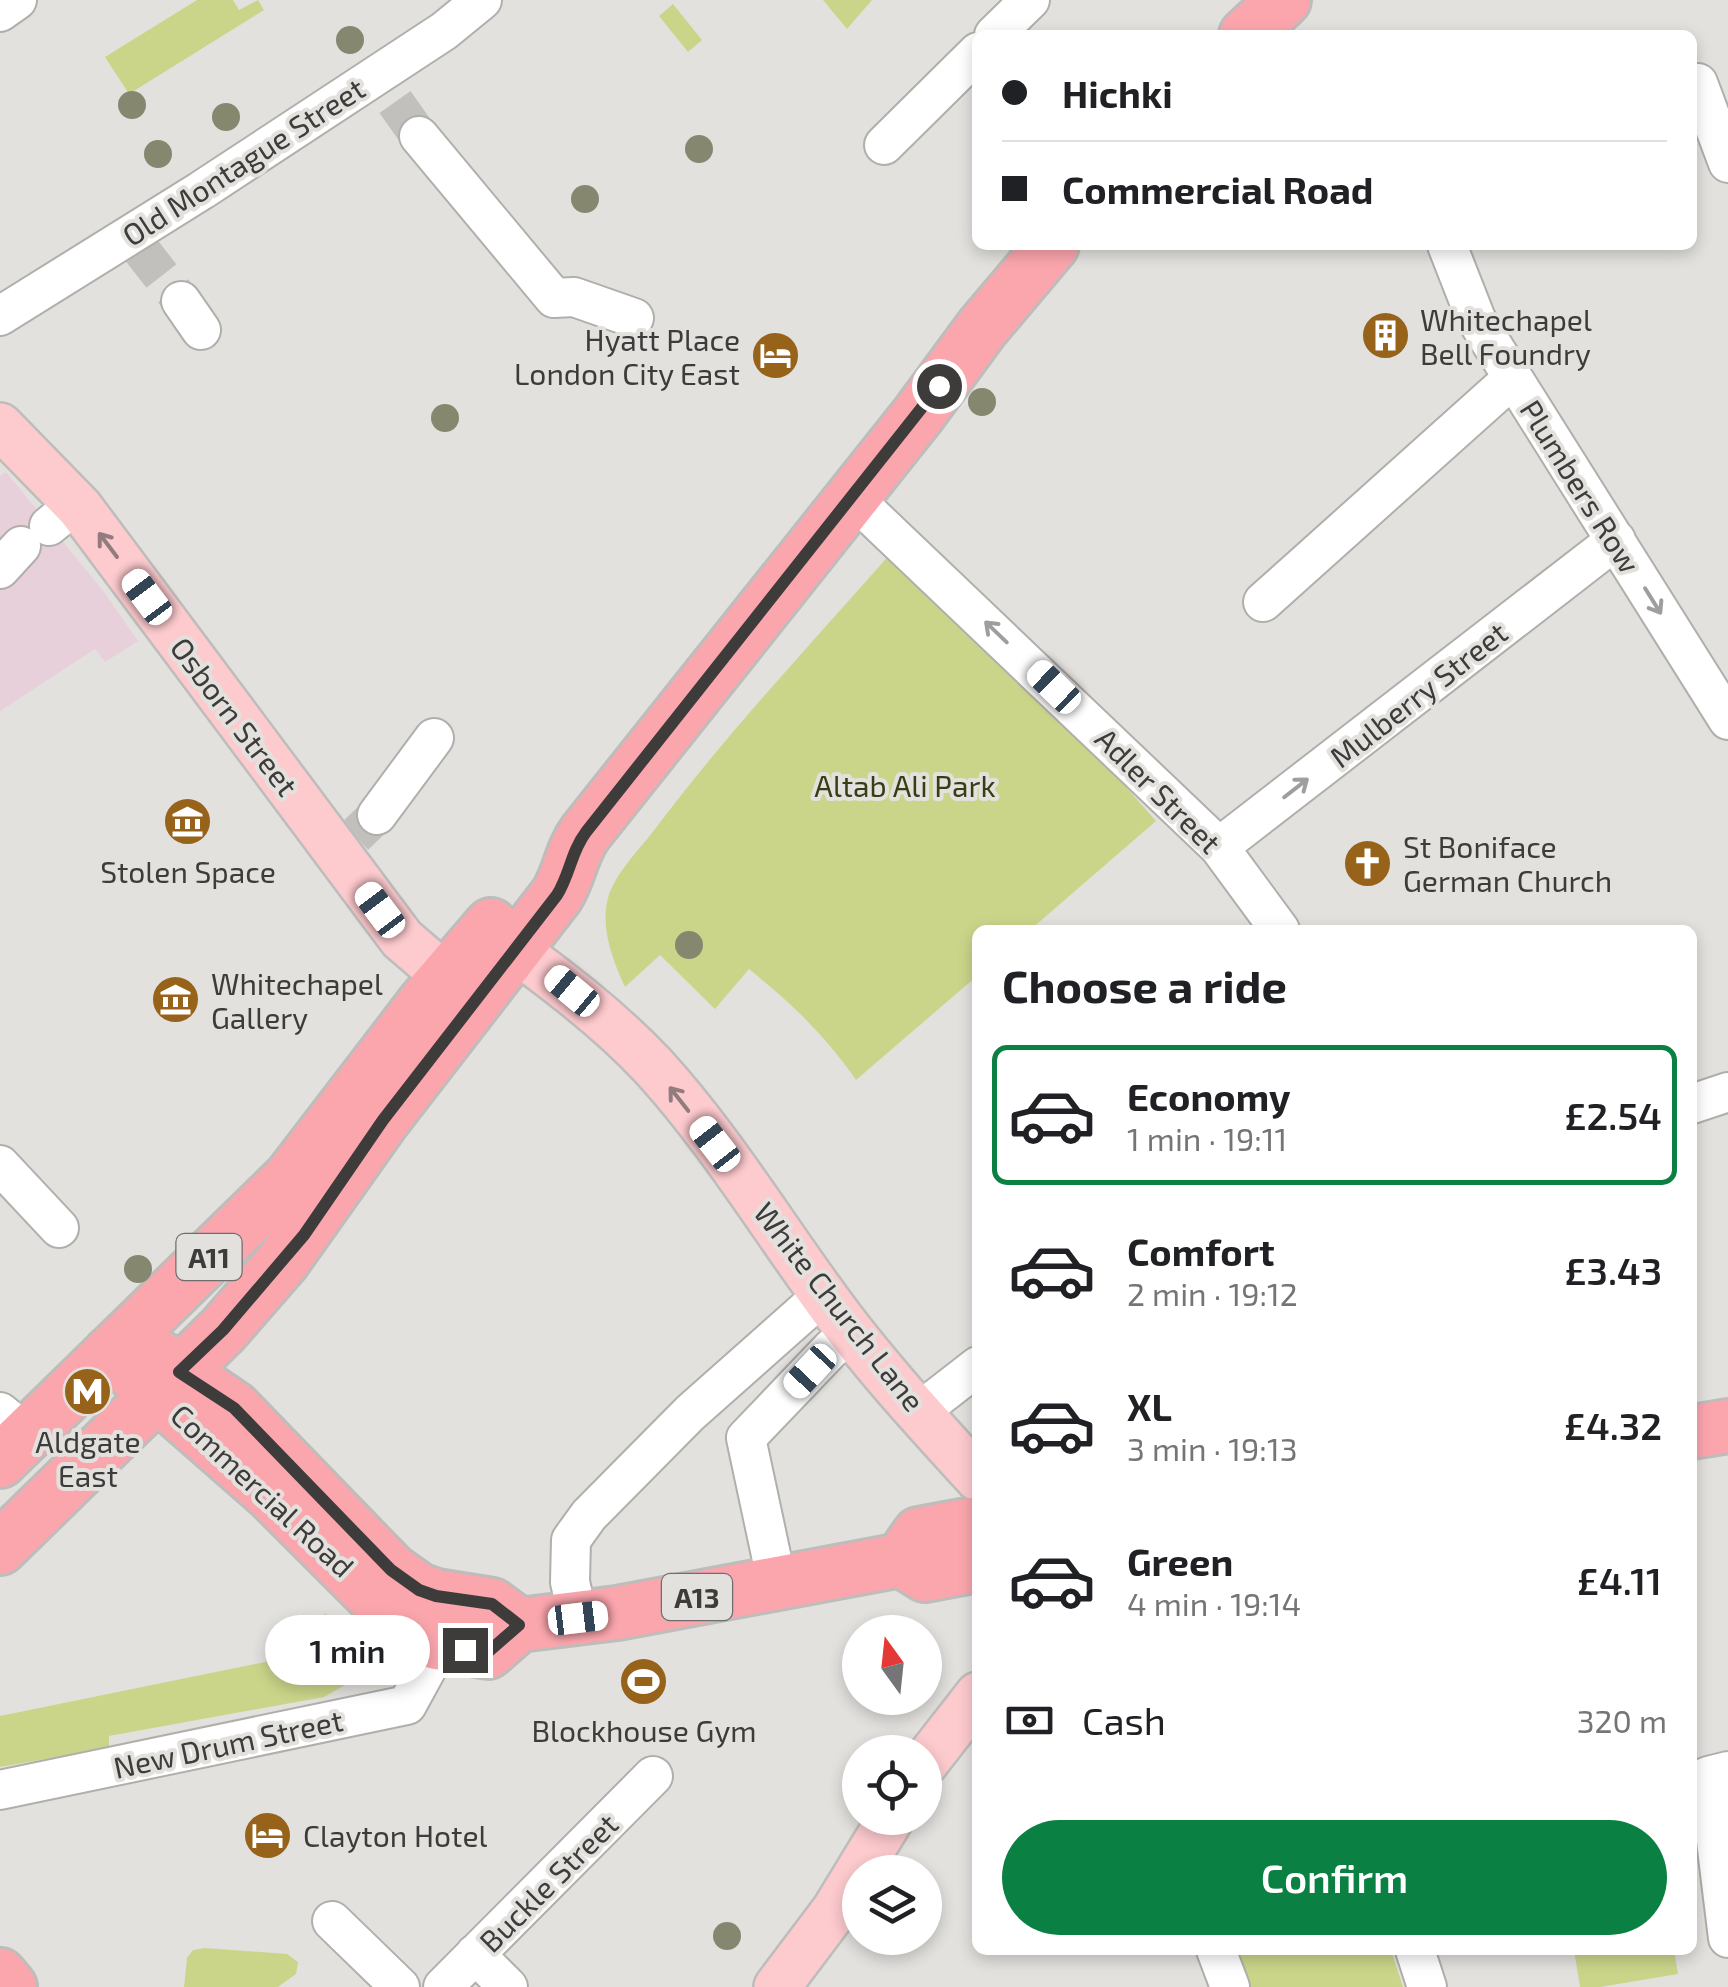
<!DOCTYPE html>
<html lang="en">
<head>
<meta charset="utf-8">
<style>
  body { margin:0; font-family:"Exo 2",sans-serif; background:#f2f2f2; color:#202124; height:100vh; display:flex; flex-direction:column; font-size:38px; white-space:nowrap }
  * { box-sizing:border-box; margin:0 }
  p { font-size:32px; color:#757577 }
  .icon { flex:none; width:55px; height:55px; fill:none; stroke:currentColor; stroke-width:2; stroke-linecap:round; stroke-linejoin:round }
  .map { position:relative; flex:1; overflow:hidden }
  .panel { position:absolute; left:972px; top:925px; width:725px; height:1030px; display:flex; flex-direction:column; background:#fff; border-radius:15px; box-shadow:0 5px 15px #0003 }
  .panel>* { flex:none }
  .hud { position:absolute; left:972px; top:30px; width:725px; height:220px; border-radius:15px; box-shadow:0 5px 15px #0003; display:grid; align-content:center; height:220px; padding:0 30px; background:#fff }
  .needle { width:65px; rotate:345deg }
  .controls { position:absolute; left:842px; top:1615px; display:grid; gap:20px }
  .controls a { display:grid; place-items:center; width:100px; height:100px; border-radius:50%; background:#fff; box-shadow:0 5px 15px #0003; font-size:50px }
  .end { position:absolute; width:45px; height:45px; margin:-22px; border:12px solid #3d3c3b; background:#fff; box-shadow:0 0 0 5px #fff }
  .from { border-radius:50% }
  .bubble { position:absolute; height:70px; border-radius:35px; background:#fff; box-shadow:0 5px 15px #0003; font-size:32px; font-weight:600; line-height:70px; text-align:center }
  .car { position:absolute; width:30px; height:60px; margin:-30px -15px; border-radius:12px; box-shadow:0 0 8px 2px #0007; background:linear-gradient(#fff 24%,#345 0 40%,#fff 0 76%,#345 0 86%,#fff 0) }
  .hud b { display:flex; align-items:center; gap:35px; height:95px; font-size:38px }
  .hud b+b { border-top:2px solid #e0e0e0 }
  .hud i { width:25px; height:25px; background:#202124 }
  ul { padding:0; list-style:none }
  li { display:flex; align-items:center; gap:30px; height:140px; margin:0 20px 15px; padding:0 10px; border:5px solid transparent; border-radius:15px }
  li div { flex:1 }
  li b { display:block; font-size:38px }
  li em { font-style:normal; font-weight:600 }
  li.current { border-color:#0b8043 }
  li>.icon { width:90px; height:90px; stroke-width:1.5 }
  h2 { padding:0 30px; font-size:45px; line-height:120px }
  .pay { display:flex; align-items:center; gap:25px; height:110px; padding:0 30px; font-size:38px }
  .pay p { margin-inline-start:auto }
  .button { display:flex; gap:20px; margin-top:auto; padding:20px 30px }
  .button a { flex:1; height:115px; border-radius:60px; background:#0b8043; color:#fff; font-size:40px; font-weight:600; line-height:115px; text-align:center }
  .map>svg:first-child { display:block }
  .industrial { fill:#e8d0db }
  .green { fill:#cbd58a }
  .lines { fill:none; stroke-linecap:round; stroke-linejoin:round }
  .minor-tunnel { stroke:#c2c0bd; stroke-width:38; stroke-dasharray:38 19; stroke-linecap:butt }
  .minor-casing { stroke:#b1afac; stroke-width:42 }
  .major-casing { stroke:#bdbdbc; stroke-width:50 }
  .highway-casing { stroke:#bdbdbc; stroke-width:58 }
  .minor { stroke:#fff; stroke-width:38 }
  .major { stroke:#fdcace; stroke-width:45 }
  .highway { stroke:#fba6ad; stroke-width:52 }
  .tree { fill:#86876f }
  .oneway { stroke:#937c7d }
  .oneway2 { stroke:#9e9e9d }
  .route { stroke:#3d3c3b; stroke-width:12 }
  .labels { text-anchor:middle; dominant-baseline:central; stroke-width:8; stroke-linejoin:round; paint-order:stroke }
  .shield { fill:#e3e1de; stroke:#6f6e6c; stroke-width:2.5 }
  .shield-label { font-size:28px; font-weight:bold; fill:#3d3c3b }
  .street-label { font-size:30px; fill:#3d3c3b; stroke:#e3e1de }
  .poi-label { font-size:30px; fill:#3d3c3b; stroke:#e3e1de; text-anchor:start }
  .park-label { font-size:30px; fill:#393d14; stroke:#e3e1de }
</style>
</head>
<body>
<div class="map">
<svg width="1728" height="1987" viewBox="0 0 1728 1987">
  <rect width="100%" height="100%" fill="#e3e1de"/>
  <!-- industrial -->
  <path class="industrial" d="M6 472 104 592 138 641 105 662 95 649 0 711V476Z"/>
  <!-- green -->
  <path class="green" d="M197 0H233L239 10 258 0 264 10 129 94 105 57Z
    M823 0H872L847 29Z
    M673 4 702 40 688 52 659 16Z
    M891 553 1113 761 1109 768 1156 821 1030 930H978L977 976 856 1080C824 1034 792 1004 749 969L715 1009 660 955 625 987C613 961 600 928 608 898 615 873 640 849 655 829 728 732 811 644 891 553Z
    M325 1613 378 1666 324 1697 109 1736V1748L0 1767V1716L319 1651Z
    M205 1948 287 1954 298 1962 296 1974 278 1987H184L187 1958 193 1950Z
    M1221 1950H1391L1403 1987H1234Z
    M1574 1950H1674L1678 1974 1600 1987H1580Z"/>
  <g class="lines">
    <!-- minor-tunnel -->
    <path class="minor-tunnel" d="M395 102 419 136
      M138 246 181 301
      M355 836 377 815"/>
    <defs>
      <path id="minor" d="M0 12 17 0
        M994 35 1030 0
        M1698 83 1728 163
        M419 136 554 298 574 297 634 318
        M884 145 978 52
        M1447 245 1476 319 1728 720
        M181 301 201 330
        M0 316 202 190 444 31 482 0
        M852 497 1219 847 1280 930
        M49 526 76 504
        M0 569 21 546
        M1263 602 1513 378
        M377 815 434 738
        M1219 847 1616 540
        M1692 1104 1728 1092
        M0 1165 59 1228
        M920 1411 978 1366
        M0 1412 28 1435
        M777 1583 746 1438 832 1348 855 1335
        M578 1617 570 1582 571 1540 589 1515 690 1413 823 1295
        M1728 1771 1708 1776 1728 1938
        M0 1790 407 1705 431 1661
        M332 1921 400 1987
        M1216 1950 1230 1987
        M1415 1950 1427 1987
        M475 1954 508 1987
        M443 1987 653 1776"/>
      <path id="major" d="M0 426 80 508 402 939 473 1000
        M489 930C547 973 603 1013 653 1066 716 1135 766 1216 821 1292 867 1357 923 1418 978 1478
        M925 1763 978 1695
        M777 1987 835 1910 891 1818"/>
      <path id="highway" d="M1246 35 1284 0
        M110 1353 271 1494 396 1619 436 1643 488 1652 519 1625 617 1613 901 1560 925 1575 978 1565
        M159 1357 234 1408 391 1570 419 1590 436 1596 492 1605 519 1625
        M1692 1432 1728 1426
        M0 1461 291 1177 425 1002 491 925
        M0 1548 223 1330 283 1261 383 1120 557 895C570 874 571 852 586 832L918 415 982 328 1052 245
        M901 1560 919 1534 978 1523
        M0 1975 10 1987"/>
    </defs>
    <!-- minor casing -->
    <use href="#minor" class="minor-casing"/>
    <!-- major casing -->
    <use href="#major" class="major-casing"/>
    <!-- highway casing -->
    <use href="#highway" class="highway-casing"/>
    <!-- minor -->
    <use href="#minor" class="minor"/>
    <!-- major -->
    <use href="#major" class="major"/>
    <!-- highway -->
    <use href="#highway" class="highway"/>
  </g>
  <!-- trees -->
  <g class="tree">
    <circle cx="350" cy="40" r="14"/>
    <circle cx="132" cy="105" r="14"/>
    <circle cx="226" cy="117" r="14"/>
    <circle cx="699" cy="149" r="14"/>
    <circle cx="158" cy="154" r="14"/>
    <circle cx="585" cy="199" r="14"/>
    <circle cx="982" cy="402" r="14"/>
    <circle cx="445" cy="418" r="14"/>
    <circle cx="689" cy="945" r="14"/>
    <circle cx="138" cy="1269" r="14"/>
    <circle cx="727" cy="1936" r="14"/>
  </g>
  <!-- one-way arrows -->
  <defs><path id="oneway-shaft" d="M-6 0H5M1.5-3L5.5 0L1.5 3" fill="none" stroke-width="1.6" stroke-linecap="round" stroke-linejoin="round" transform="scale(2.5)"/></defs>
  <g class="oneway">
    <use href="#oneway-shaft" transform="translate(108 545) rotate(-127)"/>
    <use href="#oneway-shaft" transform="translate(679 1099) rotate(-128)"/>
  </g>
  <g class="oneway2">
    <use href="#oneway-shaft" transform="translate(1653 601) rotate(58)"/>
    <use href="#oneway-shaft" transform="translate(996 632) rotate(-136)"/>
    <use href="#oneway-shaft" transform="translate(1296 788) rotate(-38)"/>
  </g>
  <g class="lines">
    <!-- route -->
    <path class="route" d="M465 1650 488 1652 519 1625 492 1604 436 1596 419 1590 391 1570 234 1408 179 1372 223 1330 304 1235 383 1120 557 895C570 874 571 852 586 832L939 386"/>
  </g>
  <!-- icons -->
  <defs>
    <symbol id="building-disc" viewBox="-11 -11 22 22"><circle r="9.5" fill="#976219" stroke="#e3e1de"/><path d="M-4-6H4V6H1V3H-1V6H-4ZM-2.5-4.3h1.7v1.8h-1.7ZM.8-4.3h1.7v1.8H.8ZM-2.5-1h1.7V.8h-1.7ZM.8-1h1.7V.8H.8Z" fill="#fff"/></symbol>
    <symbol id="hotel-disc" viewBox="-11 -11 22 22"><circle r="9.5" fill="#976219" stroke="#e3e1de"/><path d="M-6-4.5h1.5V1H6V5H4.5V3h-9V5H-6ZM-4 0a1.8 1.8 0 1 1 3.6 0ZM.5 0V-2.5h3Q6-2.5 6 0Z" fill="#fff"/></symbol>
    <symbol id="museum-disc" viewBox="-11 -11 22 22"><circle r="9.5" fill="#976219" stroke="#e3e1de"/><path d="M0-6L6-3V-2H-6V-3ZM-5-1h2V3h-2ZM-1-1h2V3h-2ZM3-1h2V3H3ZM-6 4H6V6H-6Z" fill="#fff"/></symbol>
    <symbol id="church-disc" viewBox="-11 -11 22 22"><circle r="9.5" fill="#976219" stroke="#e3e1de"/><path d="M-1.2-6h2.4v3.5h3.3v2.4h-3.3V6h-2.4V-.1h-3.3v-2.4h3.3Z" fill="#fff"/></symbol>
    <symbol id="metro-disc" viewBox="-11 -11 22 22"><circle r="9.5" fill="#976219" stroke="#e3e1de"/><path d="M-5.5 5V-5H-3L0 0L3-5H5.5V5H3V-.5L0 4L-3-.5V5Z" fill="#fff"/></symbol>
    <symbol id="stadium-disc" viewBox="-11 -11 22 22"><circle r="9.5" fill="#976219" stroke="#e3e1de"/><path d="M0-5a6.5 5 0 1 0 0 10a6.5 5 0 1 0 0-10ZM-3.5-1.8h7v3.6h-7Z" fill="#fff"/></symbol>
  </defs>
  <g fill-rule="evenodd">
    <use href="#building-disc" x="1358" y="308" width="55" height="55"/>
    <use href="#hotel-disc" x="748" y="328" width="55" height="55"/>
    <use href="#museum-disc" x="160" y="794" width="55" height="55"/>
    <use href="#church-disc" x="1340" y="836" width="55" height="55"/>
    <use href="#museum-disc" x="148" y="972" width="55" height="55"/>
    <use href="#metro-disc" x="60" y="1364" width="55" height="55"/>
    <use href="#stadium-disc" x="616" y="1654" width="55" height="55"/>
    <use href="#hotel-disc" x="240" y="1808" width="55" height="55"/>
  </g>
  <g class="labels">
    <!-- shield labels -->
    <g class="shield">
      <rect x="176.5" y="1234" width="65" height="46" rx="8"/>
      <rect x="662" y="1574" width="70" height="46" rx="8"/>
    </g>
    <g class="shield-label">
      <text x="209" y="1257">A11</text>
      <text x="697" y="1597">A13</text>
    </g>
    <!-- street labels -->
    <g class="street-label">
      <text transform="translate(243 161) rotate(-33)">Old Montague Street</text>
      <text transform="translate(1581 486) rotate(58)">Plumbers Row</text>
      <text transform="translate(1418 694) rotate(-38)">Mulberry Street</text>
      <text transform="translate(235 716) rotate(53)">Osborn Street</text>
      <text transform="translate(1159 790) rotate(45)">Adler Street</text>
      <text transform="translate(840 1306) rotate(52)">White Church Lane</text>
      <text transform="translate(263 1490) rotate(43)">Commercial Road</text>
      <text transform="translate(228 1743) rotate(-12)">New Drum Street</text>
      <text transform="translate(548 1882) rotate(-45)">Buckle Street</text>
    </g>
    <!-- poi labels -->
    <g class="poi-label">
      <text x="1420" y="319">Whitechapel<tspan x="1420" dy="34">Bell Foundry</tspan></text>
      <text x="740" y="339" text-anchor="end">Hyatt Place<tspan x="740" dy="34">London City East</tspan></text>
      <text x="1403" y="846">St Boniface<tspan x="1403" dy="34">German Church</tspan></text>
      <text x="188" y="871" text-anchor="middle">Stolen Space</text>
      <text x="211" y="983">Whitechapel<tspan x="211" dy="34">Gallery</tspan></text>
      <text x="88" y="1441" text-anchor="middle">Aldgate<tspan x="88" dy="34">East</tspan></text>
      <text x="644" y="1730" text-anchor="middle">Blockhouse Gym</text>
      <text x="303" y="1835">Clayton Hotel</text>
    </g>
    <!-- park labels -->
    <g class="park-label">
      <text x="905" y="785">Altab Ali Park</text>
    </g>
  </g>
</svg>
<div class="controls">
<a><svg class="needle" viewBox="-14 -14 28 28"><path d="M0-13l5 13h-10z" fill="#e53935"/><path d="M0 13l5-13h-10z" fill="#757577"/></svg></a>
<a><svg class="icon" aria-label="locate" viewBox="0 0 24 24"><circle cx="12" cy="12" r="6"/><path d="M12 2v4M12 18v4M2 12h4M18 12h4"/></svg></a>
<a><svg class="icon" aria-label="layers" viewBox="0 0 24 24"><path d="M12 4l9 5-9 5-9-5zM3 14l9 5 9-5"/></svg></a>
</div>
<i class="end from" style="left:939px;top:386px"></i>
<i class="end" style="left:465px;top:1650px"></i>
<div class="bubble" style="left:265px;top:1615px;width:165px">1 min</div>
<i class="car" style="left:147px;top:597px;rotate:323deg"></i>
<i class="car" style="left:1054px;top:687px;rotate:314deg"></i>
<i class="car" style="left:380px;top:910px;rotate:323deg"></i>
<i class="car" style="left:572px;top:991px;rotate:310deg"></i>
<i class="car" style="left:715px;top:1144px;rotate:322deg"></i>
<i class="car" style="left:810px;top:1371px;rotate:223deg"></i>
<i class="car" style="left:578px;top:1618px;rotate:83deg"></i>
<div class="hud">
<b><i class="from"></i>Hichki</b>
<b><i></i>Commercial Road</b>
</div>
<section class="panel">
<h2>Choose a ride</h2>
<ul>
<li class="current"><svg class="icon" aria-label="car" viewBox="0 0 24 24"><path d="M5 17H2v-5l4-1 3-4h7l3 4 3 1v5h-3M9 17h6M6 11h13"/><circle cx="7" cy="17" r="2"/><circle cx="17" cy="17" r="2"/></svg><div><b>Economy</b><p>1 min · 19:11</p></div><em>£2.54</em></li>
<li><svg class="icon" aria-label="car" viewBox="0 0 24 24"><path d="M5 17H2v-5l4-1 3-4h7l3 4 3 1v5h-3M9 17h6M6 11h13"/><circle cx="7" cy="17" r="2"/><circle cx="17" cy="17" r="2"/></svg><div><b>Comfort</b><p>2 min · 19:12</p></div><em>£3.43</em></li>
<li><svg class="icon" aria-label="car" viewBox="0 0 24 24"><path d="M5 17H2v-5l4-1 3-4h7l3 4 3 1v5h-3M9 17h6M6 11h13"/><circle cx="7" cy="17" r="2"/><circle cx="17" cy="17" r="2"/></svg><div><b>XL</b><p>3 min · 19:13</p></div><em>£4.32</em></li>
<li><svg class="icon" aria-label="car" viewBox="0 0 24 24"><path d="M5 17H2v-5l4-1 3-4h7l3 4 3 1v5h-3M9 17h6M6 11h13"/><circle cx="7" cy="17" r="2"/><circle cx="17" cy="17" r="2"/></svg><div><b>Green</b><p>4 min · 19:14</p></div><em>£4.11</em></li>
</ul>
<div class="pay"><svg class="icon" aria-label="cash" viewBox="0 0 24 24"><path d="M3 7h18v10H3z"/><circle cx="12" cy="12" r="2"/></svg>Cash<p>320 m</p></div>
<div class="button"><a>Confirm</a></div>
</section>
</div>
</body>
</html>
